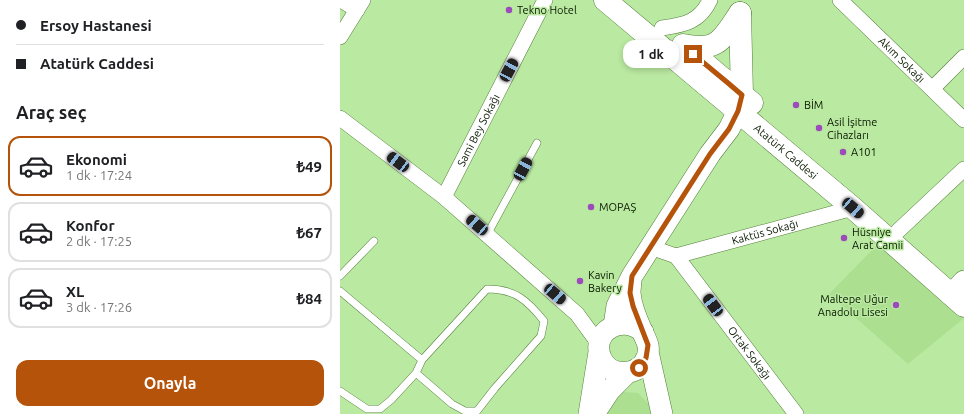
<!DOCTYPE html>
<html lang="tr">
<head>
<meta charset="utf-8">
<style>
  body { margin:0; font-family:Ubuntu,sans-serif; background:#f6f6f6; color:#202124; height:100vh; display:flex; flex-direction:column; font-size:15px; white-space:nowrap }
  * { box-sizing:border-box; margin:0 }
  p { font-size:13px; color:#757577 }
  .icon { flex:none; width:22px; height:22px; fill:none; stroke:currentColor; stroke-width:2; stroke-linecap:round; stroke-linejoin:round }
  .map { position:relative; flex:1; overflow:hidden }
  .details { display:flex; flex-direction:column; background:#fff; width:340px }
  .details>* { flex:none }
  .top-card { display:grid; align-content:center; height:88px; padding:0 16px; background:#fff }
  .end { position:absolute; width:18px; height:18px; margin:-9px; border:5px solid #b45309; background:#fff; box-shadow:0 0 0 2px #fff }
  .from { border-radius:50% }
  .bubble { position:absolute; height:28px; border-radius:12px; background:#fff; box-shadow:0 2px 6px #0003; font-size:13px; font-weight:700; line-height:28px; text-align:center }
  .car { position:absolute; width:12px; height:24px; margin:-12px -6px; border-radius:5px; box-shadow:0 0 3px 1px #0007; background:linear-gradient(#222 24%,#8ab4d8 0 40%,#222 0 76%,#8ab4d8 0 86%,#222 0) }
  .top-card b { display:flex; align-items:center; gap:14px; height:38px; font-size:15px }
  .top-card b+b { border-top:1px solid #e0e0e0 }
  .top-card i { width:10px; height:10px; background:#202124 }
  ul { padding:0; list-style:none }
  li { display:flex; align-items:center; gap:12px; height:60px; margin:0 8px 6px; padding:0 8px; border:2px solid #e0e0e0; border-radius:12px }
  li div { flex:1 }
  li b { display:block; font-size:15px }
  li em { font-style:normal; font-weight:700 }
  li.current { border-color:#b45309 }
  li>.icon { width:36px; height:36px; stroke-width:1.5 }
  h2 { padding:0 16px; font-size:18px; line-height:48px }
  .cta { display:flex; gap:8px; margin-top:auto; padding:8px 16px }
  .cta a { flex:1; height:46px; border-radius:12px; background:#b45309; color:#fff; font-size:16px; font-weight:700; line-height:46px; text-align:center }
  main { display:flex; flex:1; min-height:0 }
  .map>svg:first-child { display:block }
  .built { fill:#acdf90 }
  .lines { fill:none; stroke-linecap:round; stroke-linejoin:round }
  .lane-casing { stroke:#557f3c; stroke-width:8 }
  .street-casing { stroke:#557f3c; stroke-width:16 }
  .secondary-casing { stroke:#557f3c; stroke-width:22 }
  .primary-casing { stroke:#557f3c; stroke-width:23 }
  .lane { stroke:#fff; stroke-width:7 }
  .street { stroke:#fff; stroke-width:15 }
  .secondary { stroke:#fff; stroke-width:21 }
  .primary { stroke:#fff; stroke-width:22 }
  .route { stroke:#b45309; stroke-width:5 }
  .poi-dot { fill:#9b4bbb; stroke:#bae9a1; stroke-width:1.5 }
  .labels { text-anchor:middle; dominant-baseline:central; stroke-width:3; stroke-linejoin:round; paint-order:stroke }
  .poi-label { font-size:11px; fill:#081901; stroke:#bae9a1; text-anchor:start }
  .street-label { font-size:11px; fill:#081901; stroke:#bae9a1 }
</style>
</head>
<body>
<main>
<section class="details">
<div class="top-card">
<b><i class="from"></i>Ersoy Hastanesi</b>
<b><i></i>Atatürk Caddesi</b>
</div>
<h2>Araç seç</h2>
<ul>
<li class="current"><svg class="icon" aria-label="car" viewBox="0 0 24 24"><path d="M5 17H2v-5l4-1 3-4h7l3 4 3 1v5h-3M9 17h6M6 11h13"/><circle cx="7" cy="17" r="2"/><circle cx="17" cy="17" r="2"/></svg><div><b>Ekonomi</b><p>1 dk · 17:24</p></div><em>₺49</em></li>
<li><svg class="icon" aria-label="car" viewBox="0 0 24 24"><path d="M5 17H2v-5l4-1 3-4h7l3 4 3 1v5h-3M9 17h6M6 11h13"/><circle cx="7" cy="17" r="2"/><circle cx="17" cy="17" r="2"/></svg><div><b>Konfor</b><p>2 dk · 17:25</p></div><em>₺67</em></li>
<li><svg class="icon" aria-label="car" viewBox="0 0 24 24"><path d="M5 17H2v-5l4-1 3-4h7l3 4 3 1v5h-3M9 17h6M6 11h13"/><circle cx="7" cy="17" r="2"/><circle cx="17" cy="17" r="2"/></svg><div><b>XL</b><p>3 dk · 17:26</p></div><em>₺84</em></li>
</ul>
<div class="cta"><a>Onayla</a></div>
</section>
<div class="map">
<svg width="624" height="414" viewBox="0 0 624 414">
  <rect width="100%" height="100%" fill="#bae9a1"/>
  <!-- built -->
  <path class="built" d="M540 242 624 316V318L568 364 489 294Z
    M282 392 298 393 311 406 313 414H262Z"/>
  <g class="lines">
    <defs>
      <path id="lane" d="M147 235 197 143
        M0 276 34 241
        M0 291 82 360
        M0 391 27 409H40L51 400 76 373 82 360 147 289C175 289 187 300 204 321L201 336 155 388 137 411H125L112 404 76 373"/>
      <g id="street">
        <path d="M1 0 17 10"/>
        <path id="s1" d="M500 0 624 120"/>
        <path d="M322 28C344 25 360 22 370 0"/>
        <path d="M0 37 23 0"/>
        <path d="M592 89 624 57"/>
        <path d="M0 118 104 197 237 314 259 344"/>
        <path id="s2" d="M104 197 205 0"/>
        <path d="M558 231 624 169"/>
        <path id="s3" d="M310 247 336 256 456 414"/>
        <path id="s4" d="M336 256 513 208"/>
      </g>
      <path id="secondary" d="M291 278C291 283 290 289 290 293 291 306 297 320 302 331 306 340 311 347 307 357 300 377 269 378 261 358 250 332 282 313 303 332
        M611 295 624 281
        M274 326 277 306 292 276 370 154 389 129 398 111
        M308 352 322 414
        M249 414 259 352
        M254 414 270 390 288 372"/>
      <g id="primary">
        <path id="s5" d="M265 0 513 208 624 306"/>
        <path d="M343 45C378 52 382 40 400 13"/>
        <path d="M357 57 412 103"/>
        <path d="M400 103 402 95 400 13"/>
      </g>
    </defs>
    <!-- lane casing -->
    <use href="#lane" class="lane-casing"/>
    <!-- street casing -->
    <use href="#street" class="street-casing"/>
    <!-- secondary casing -->
    <use href="#secondary" class="secondary-casing"/>
    <!-- primary casing -->
    <use href="#primary" class="primary-casing"/>
    <!-- lane -->
    <use href="#lane" class="lane"/>
    <!-- street -->
    <use href="#street" class="street"/>
    <!-- secondary -->
    <use href="#secondary" class="secondary"/>
    <!-- primary -->
    <use href="#primary" class="primary"/>
  </g>
  <g class="lines">
    <!-- route -->
    <path class="route" d="M299 368 306 358 308 345 293 306 290 293 292 276 370 154 389 129 398 111 402 95 388 83 353 54"/>
  </g>
  <!-- markers -->
  <g class="poi-dot">
    <circle cx="169" cy="10" r="4"/>
    <circle cx="456" cy="105" r="4"/>
    <circle cx="479" cy="128" r="4"/>
    <circle cx="503" cy="152" r="4"/>
    <circle cx="251" cy="207" r="4"/>
    <circle cx="504" cy="238" r="4"/>
    <circle cx="240" cy="281" r="4"/>
    <circle cx="556" cy="305" r="4"/>
  </g>
  <g class="labels">
    <!-- poi labels -->
    <g class="poi-label">
      <text x="177" y="10">Tekno Hotel</text>
      <text x="464" y="105">BİM</text>
      <text x="487" y="122">Asil İşitme<tspan x="487" dy="13">Cihazları</tspan></text>
      <text x="511" y="152">A101</text>
      <text x="259" y="207">MOPAŞ</text>
      <text x="512" y="232">Hüsniye<tspan x="512" dy="13">Arat Camii</tspan></text>
      <text x="248" y="275">Kavin<tspan x="248" dy="13">Bakery</tspan></text>
      <text x="548" y="299" text-anchor="end">Maltepe Uğur<tspan x="548" dy="13">Anadolu Lisesi</tspan></text>
    </g>
    <!-- street labels -->
    <g class="street-label">
      <text stroke="none"><textPath href="#s1" startOffset="86">Akım Sokağı</textPath></text>
      <text stroke="none"><textPath href="#s2" startOffset="75">Sami Bey Sokağı</textPath></text>
      <text stroke="none"><textPath href="#s5" startOffset="236">Atatürk Caddesi</textPath></text>
      <text stroke="none"><textPath href="#s4" startOffset="92">Kaktüs Sokağı</textPath></text>
      <text stroke="none"><textPath href="#s3" startOffset="149">Ortak Sokağı</textPath></text>
    </g>
  </g>
</svg>
<i class="end from" style="left:299px;top:368px"></i>
<i class="end" style="left:353px;top:54px"></i>
<div class="bubble" style="left:283px;top:40px;width:56px">1 dk</div>
<i class="car" style="left:169px;top:70px;rotate:28deg"></i>
<i class="car" style="left:58px;top:162px;rotate:307deg"></i>
<i class="car" style="left:183px;top:169px;rotate:28deg"></i>
<i class="car" style="left:513px;top:208px;rotate:131deg"></i>
<i class="car" style="left:137px;top:225px;rotate:311deg"></i>
<i class="car" style="left:215px;top:294px;rotate:131deg"></i>
<i class="car" style="left:373px;top:305px;rotate:323deg"></i>
</div>
</main>
</body>
</html>
